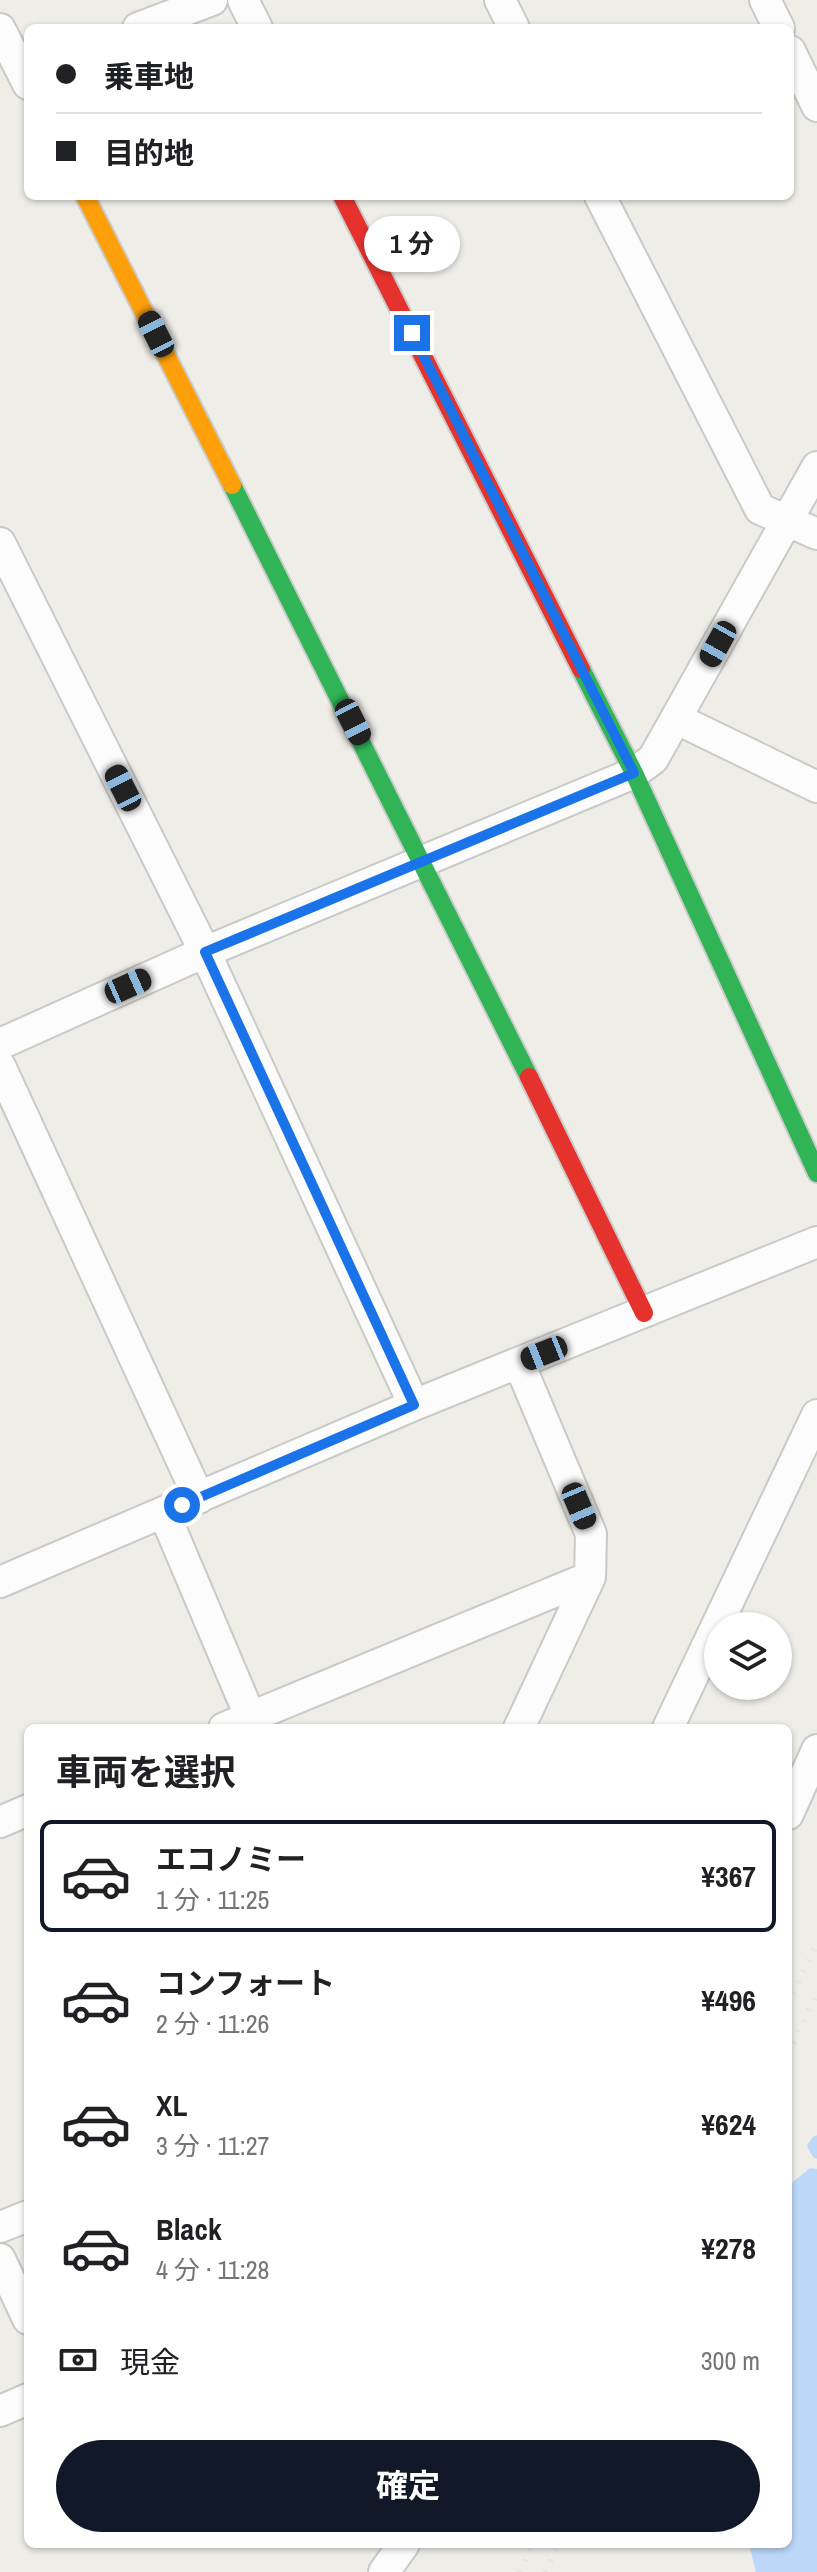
<!DOCTYPE html>
<html lang="ja">
<head>
<meta charset="utf-8">
<style>
  body { margin:0; font-family:"Archivo Narrow","Noto Sans JP",sans-serif; background:#f6f6f6; color:#202124; height:100vh; display:flex; flex-direction:column; font-size:30px; white-space:nowrap }
  * { box-sizing:border-box; margin:0 }
  p { font-size:26px; color:#757577 }
  .icon { flex:none; width:44px; height:44px; fill:none; stroke:currentColor; stroke-width:2; stroke-linecap:round; stroke-linejoin:round }
  .map { position:relative; flex:1; overflow:hidden }
  .drawer { position:absolute; left:24px; top:1724px; width:768px; height:824px; display:flex; flex-direction:column; background:#fff; border-radius:12px; box-shadow:0 2px 6px #0004 }
  .drawer>* { flex:none }
  .top-card { position:absolute; left:24px; top:24px; width:770px; height:176px; border-radius:12px; box-shadow:0 2px 6px #0004; display:grid; align-content:center; height:176px; padding:0 32px; background:#fff }
  .buttons { position:absolute; left:704px; top:1612px; display:grid; gap:16px }
  .buttons a { display:grid; place-items:center; width:88px; height:88px; border-radius:50%; background:#fff; box-shadow:0 2px 6px #0004; font-size:40px }
  .end { position:absolute; width:36px; height:36px; margin:-18px; border:10px solid #1a73e8; background:#fff; box-shadow:0 0 0 4px #fff }
  .from { border-radius:50% }
  .bubble { position:absolute; height:56px; border-radius:28px; background:#fff; box-shadow:0 2px 6px #0004; font-size:26px; font-weight:700; line-height:56px; text-align:center }
  .car { position:absolute; width:24px; height:48px; margin:-24px -12px; border-radius:10px; box-shadow:0 0 6px 2px #0007; background:linear-gradient(#222 24%,#8ab4d8 0 40%,#222 0 76%,#8ab4d8 0 86%,#222 0) }
  .top-card b { display:flex; align-items:center; gap:28px; height:76px; font-size:30px }
  .top-card b+b { border-top:2px solid #e0e0e0 }
  .top-card i { width:20px; height:20px; background:#202124 }
  ul { padding:0; list-style:none }
  li { display:flex; align-items:center; gap:24px; height:112px; margin:0 16px 12px; padding:0 16px; border:4px solid transparent; border-radius:12px }
  li div { flex:1 }
  li b { display:block; font-size:30px }
  li em { font-style:normal; font-weight:700 }
  li.selected { border-color:#111827 }
  li>.icon { width:72px; height:72px; stroke-width:1.5 }
  h2 { padding:0 32px; font-size:36px; line-height:96px }
  .pay { display:flex; align-items:center; gap:20px; height:88px; padding:0 32px; font-size:30px }
  .pay p { margin-inline-start:auto }
  .action { display:flex; gap:16px; margin-top:auto; padding:16px 32px }
  .action a { flex:1; height:92px; border-radius:48px; background:#111827; color:#fff; font-size:32px; font-weight:700; line-height:92px; text-align:center }
  .map>svg:first-child { display:block }
  .water { fill:#bcd7f8 }
  .lines { fill:none; stroke-linecap:round; stroke-linejoin:round }
  .stream { stroke:#bcd7f8; stroke-width:11 }
  .street-casing { stroke:#c9cac8; stroke-width:34 }
  .fast-casing { stroke:#cacbca; stroke-width:22 }
  .slow-casing { stroke:#cacbca; stroke-width:22 }
  .jam-casing { stroke:#cacbca; stroke-width:22 }
  .street { stroke:#fcfcfc; stroke-width:30 }
  .fast { stroke:#30b455; stroke-width:18 }
  .slow { stroke:#ff9f0a; stroke-width:18 }
  .jam { stroke:#e5322d; stroke-width:18 }
  .rail { stroke:#e4e4e3; stroke-width:6; stroke-dasharray:2 10; stroke-linecap:butt }
  .route { stroke:#1a73e8; stroke-width:10 }
</style>
</head>
<body>
<div class="map">
<svg width="817" height="2572" viewBox="0 0 817 2572">
  <rect width="100%" height="100%" fill="#eeede8"/>
  <!-- water -->
  <path class="water" d="M810 2168 817 2169V2572H756L749 2544H788V2186Z"/>
  <g class="lines">
    <!-- stream -->
    <path class="stream" d="M817 2141 813 2146 817 2153"/>
    <defs>
      <path id="street" d="M243 0 257 28
        M500 0 514 28
        M765 0 779 28
        M138 28 212 0
        M0 29 28 84
        M790 51 817 106
        M600 196 760 509 817 534
        M0 543 205 952 414 1405
        M677 719 817 787
        M0 1044 205 952 634 773 653 759 817 467
        M0 1066 199 1498
        M519 1363 591 1534 590 1577 519 1728
        M164 1513 255 1728
        M0 1582 414 1405 817 1242
        M224 1728 590 1577
        M668 1728 817 1415
        M788 1814 817 1750
        M0 1822 28 1810
        M0 2227 28 2216
        M0 2259 28 2319
        M0 2411 28 2399
        M384 2572 404 2544"/>
      <path id="fast" d="M232 485 529 1077
        M581 669 634 773 817 1173"/>
      <path id="slow" d="M85 196 232 485"/>
      <path id="jam" d="M342 196 581 669
        M529 1077 644 1313"/>
    </defs>
    <!-- street casing -->
    <use href="#street" class="street-casing"/>
    <!-- fast casing -->
    <use href="#fast" class="fast-casing"/>
    <!-- slow casing -->
    <use href="#slow" class="slow-casing"/>
    <!-- jam casing -->
    <use href="#jam" class="jam-casing"/>
    <!-- street -->
    <use href="#street" class="street"/>
    <!-- fast -->
    <use href="#fast" class="fast"/>
    <!-- slow -->
    <use href="#slow" class="slow"/>
    <!-- jam -->
    <use href="#jam" class="jam"/>
    <!-- rail -->
    <path class="rail" d="M788 2005 817 1943
      M788 2054 817 1993
      M519 2572 532 2544
      M545 2572 558 2544"/>
  </g>
  <g class="lines">
    <!-- route -->
    <path class="route" d="M182 1505 414 1405 205 952 634 773 412 333"/>
  </g>
</svg>
<div class="buttons">
<a><svg class="icon" aria-label="layers" viewBox="0 0 24 24"><path d="M12 4l9 5-9 5-9-5zM3 14l9 5 9-5"/></svg></a>
</div>
<i class="end from" style="left:182px;top:1505px"></i>
<i class="end" style="left:412px;top:333px"></i>
<div class="bubble" style="left:364px;top:216px;width:96px">1 分</div>
<i class="car" style="left:156px;top:334px;rotate:333deg"></i>
<i class="car" style="left:718px;top:644px;rotate:209deg"></i>
<i class="car" style="left:353px;top:722px;rotate:153deg"></i>
<i class="car" style="left:123px;top:788px;rotate:333deg"></i>
<i class="car" style="left:128px;top:986px;rotate:66deg"></i>
<i class="car" style="left:544px;top:1353px;rotate:248deg"></i>
<i class="car" style="left:579px;top:1506px;rotate:157deg"></i>
<div class="top-card">
<b><i class="from"></i>乗車地</b>
<b><i></i>目的地</b>
</div>
<section class="drawer">
<h2>車両を選択</h2>
<ul>
<li class="selected"><svg class="icon" aria-label="car" viewBox="0 0 24 24"><path d="M5 17H2v-5l4-1 3-4h7l3 4 3 1v5h-3M9 17h6M6 11h13"/><circle cx="7" cy="17" r="2"/><circle cx="17" cy="17" r="2"/></svg><div><b>エコノミー</b><p>1 分 · 11:25</p></div><em>¥367</em></li>
<li><svg class="icon" aria-label="car" viewBox="0 0 24 24"><path d="M5 17H2v-5l4-1 3-4h7l3 4 3 1v5h-3M9 17h6M6 11h13"/><circle cx="7" cy="17" r="2"/><circle cx="17" cy="17" r="2"/></svg><div><b>コンフォート</b><p>2 分 · 11:26</p></div><em>¥496</em></li>
<li><svg class="icon" aria-label="car" viewBox="0 0 24 24"><path d="M5 17H2v-5l4-1 3-4h7l3 4 3 1v5h-3M9 17h6M6 11h13"/><circle cx="7" cy="17" r="2"/><circle cx="17" cy="17" r="2"/></svg><div><b>XL</b><p>3 分 · 11:27</p></div><em>¥624</em></li>
<li><svg class="icon" aria-label="car" viewBox="0 0 24 24"><path d="M5 17H2v-5l4-1 3-4h7l3 4 3 1v5h-3M9 17h6M6 11h13"/><circle cx="7" cy="17" r="2"/><circle cx="17" cy="17" r="2"/></svg><div><b>Black</b><p>4 分 · 11:28</p></div><em>¥278</em></li>
</ul>
<div class="pay"><svg class="icon" aria-label="cash" viewBox="0 0 24 24"><path d="M3 7h18v10H3z"/><circle cx="12" cy="12" r="2"/></svg>現金<p>300 m</p></div>
<div class="action"><a>確定</a></div>
</section>
</div>
</body>
</html>
